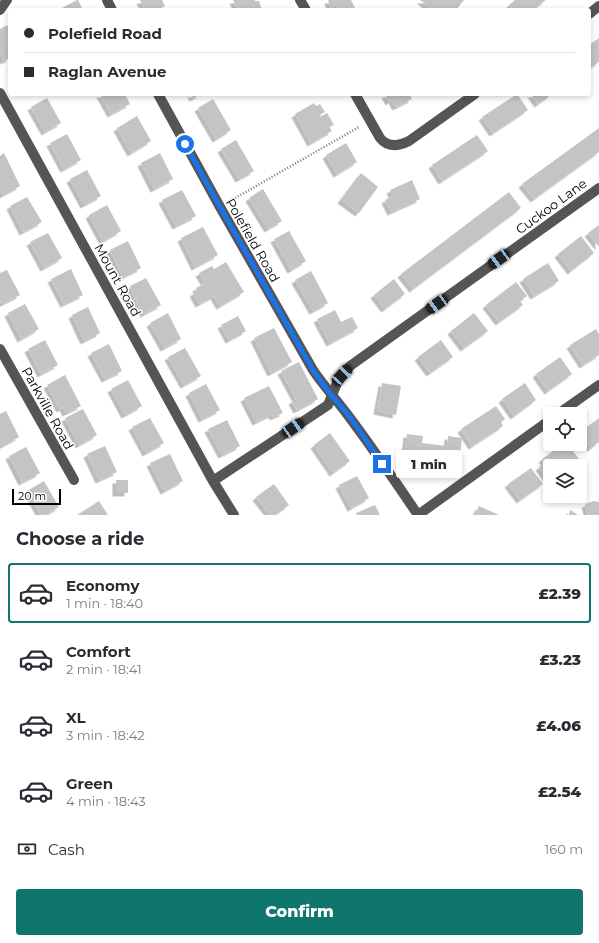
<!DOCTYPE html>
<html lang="en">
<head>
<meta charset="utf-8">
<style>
  body { margin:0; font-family:Montserrat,sans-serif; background:#f2f2f3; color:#2b2b33; height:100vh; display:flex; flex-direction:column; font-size:15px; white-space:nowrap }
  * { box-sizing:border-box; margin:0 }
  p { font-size:13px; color:#7c7c81 }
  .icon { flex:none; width:22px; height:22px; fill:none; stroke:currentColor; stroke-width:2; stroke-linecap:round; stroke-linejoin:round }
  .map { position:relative; height:515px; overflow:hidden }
  .details { display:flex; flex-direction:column; background:#fff; flex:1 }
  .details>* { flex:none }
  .hud { position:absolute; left:8px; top:8px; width:583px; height:88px; border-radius:4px; box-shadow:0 2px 6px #0003; display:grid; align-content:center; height:88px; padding:0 16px; background:#fff }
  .fabs { position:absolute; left:543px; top:407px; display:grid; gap:8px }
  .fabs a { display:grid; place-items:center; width:44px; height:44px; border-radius:4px; background:#fff; box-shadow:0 2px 6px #0003; font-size:20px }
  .scale { position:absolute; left:12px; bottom:10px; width:49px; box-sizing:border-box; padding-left:4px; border:2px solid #000; border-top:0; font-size:11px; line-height:14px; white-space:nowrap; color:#000; -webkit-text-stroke:3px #fff; paint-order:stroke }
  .end { position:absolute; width:18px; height:18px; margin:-9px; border:5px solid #1a73e8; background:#fff; box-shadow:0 0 0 2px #fff }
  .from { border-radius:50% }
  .bubble { position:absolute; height:28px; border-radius:4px; background:#fff; box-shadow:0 2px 6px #0003; font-size:13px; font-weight:800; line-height:28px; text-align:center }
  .car { position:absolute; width:12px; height:24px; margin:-12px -6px; border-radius:5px; box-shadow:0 0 3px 1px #0007; background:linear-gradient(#222 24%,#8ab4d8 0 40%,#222 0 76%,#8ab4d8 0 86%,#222 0) }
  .hud b { display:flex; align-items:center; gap:14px; height:38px; font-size:15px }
  .hud b+b { border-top:1px solid #e1e1e2 }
  .hud i { width:10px; height:10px; background:#2b2b33 }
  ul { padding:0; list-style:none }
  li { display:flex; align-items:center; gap:12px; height:60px; margin:0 8px 6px; padding:0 8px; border:2px solid transparent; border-radius:4px }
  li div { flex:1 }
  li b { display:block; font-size:15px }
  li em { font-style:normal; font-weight:800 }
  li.active { border-color:#0f766e }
  li>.icon { width:36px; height:36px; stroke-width:1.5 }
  h2 { padding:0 16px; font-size:18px; line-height:48px }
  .pay { display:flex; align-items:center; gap:10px; height:44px; padding:0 16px; font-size:15px }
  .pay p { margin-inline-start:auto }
  .button { display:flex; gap:8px; margin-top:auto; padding:8px 16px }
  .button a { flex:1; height:46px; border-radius:4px; background:#0f766e; color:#fff; font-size:16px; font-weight:800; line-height:46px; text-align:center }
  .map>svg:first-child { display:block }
  .building { fill:#c4c4c4; filter:url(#shadow) }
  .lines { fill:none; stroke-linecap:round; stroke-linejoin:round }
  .path { stroke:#777; stroke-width:2.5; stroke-dasharray:1 2; stroke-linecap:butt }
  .minor { stroke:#555; stroke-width:10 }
  .route { stroke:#1a73e8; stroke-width:5 }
  .labels { text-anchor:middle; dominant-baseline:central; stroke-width:3; stroke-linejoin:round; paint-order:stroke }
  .street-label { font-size:13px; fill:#000; stroke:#fff }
</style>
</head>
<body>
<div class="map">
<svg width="599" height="515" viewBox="0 0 599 515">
  <defs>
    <filter id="shadow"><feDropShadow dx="-3.5" dy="3.5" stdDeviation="0" flood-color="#0004"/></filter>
  </defs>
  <rect width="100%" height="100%" fill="#fff"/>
  <!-- building -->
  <path class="building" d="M78 0 83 10H58L77 0Z
    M140 0H162L165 6 158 10H145Z
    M233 0H255V1H259L262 10H238Z
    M329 0H351L356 10H333L338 7 337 5 331 8 328 1Z
    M420 0H464L456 10H433Z
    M515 0H546L533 10H513L509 5Z
    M7 25 10 31V58L4 61 0 53V29Z
    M599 38V62L589 69V45Z
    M100 94H125L130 104 111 114Z
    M191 94H201L193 98Z
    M385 94H409L412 99 396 107 392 100 389 102Z
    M517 94 528 110 493 133 482 117Z
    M531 94H552L538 104Z
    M47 98 61 123 45 132 31 107Z
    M213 99 231 130 216 139 198 108Z
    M314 103 316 106 320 104 325 112 319 115 320 117 327 113 334 125 329 127 332 131 311 143 295 114Z
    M137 116 151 141 131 153 117 128Z
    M599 128V152L534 199 522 184Z
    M67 134 81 160 64 169 50 143Z
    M477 135 488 151 442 181 432 165Z
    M236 140 254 171 239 179 221 149Z
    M346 143 357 162 337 174 326 155Z
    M4 153 20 186 3 195 0 189V156Z
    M160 153 173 179 154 189 141 163Z
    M87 170 101 196 84 205 70 179Z
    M361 173 378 187 359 213 341 200Z
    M412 180 420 199 391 212 385 200 393 196 390 190Z
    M263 189 282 221 268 229 249 198Z
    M182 190 196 216 176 226 162 200Z
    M509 192 521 208 413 289 401 274Z
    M27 197 42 222 23 232 10 206Z
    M107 205 121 231 103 241 89 215Z
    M599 225V247L588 233Z
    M203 227 218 255 195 267 181 238Z
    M289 231 306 261 291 270 274 239Z
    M48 233 62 258 44 268 30 242Z
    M581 236 594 253 571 271 558 254Z
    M128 241 141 268 123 277 110 250Z
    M226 262 244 292 220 306 214 296 199 304 193 293 197 291 196 288 205 283 199 273 212 266 214 269Z
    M548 263 559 281 534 296 523 279Z
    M71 269 83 295 64 304 51 279Z
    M7 270 20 295 2 304 0 300V273Z
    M311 271 328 303 313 311 295 280Z
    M146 278 161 305 144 314 141 309 140 310 136 302 138 301 137 299 135 300 130 286Z
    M394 279 405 294 385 309 374 295Z
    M516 282 527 296 520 301 523 305 499 322 486 305Z
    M25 304 39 329 21 339 8 313Z
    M88 307 100 333 84 341 72 315Z
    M335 310 341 322 352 317 358 328 330 343 317 319Z
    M168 313 181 339 164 348 150 323Z
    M474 313 488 331 464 348 451 331Z
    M238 316 246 331 229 340 221 325Z
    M274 328 292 362 271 373 254 338Z
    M596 329 599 334V355L583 365 570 345Z
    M45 340 58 365 41 374 28 349Z
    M441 340 453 357 430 373 418 357Z
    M109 344 122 371 105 379 91 353Z
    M185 348 201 376 184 385 168 357Z
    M560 357 572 374 548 391 536 374Z
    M299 362 318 399 297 410 292 401 296 399 281 371Z
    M65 375 81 406 66 413 63 407 60 409 47 385Z
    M128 380 142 406 125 415 111 389Z
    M382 383 401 386 396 415 377 411Z
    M525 383 536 400 514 416 502 399Z
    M206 384 220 410 202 419 189 393Z
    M269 386 283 413 273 417 272 414 256 422 244 398Z
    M496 406 505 419 501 422 503 426 472 446 461 429Z
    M83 409 97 435 79 445 65 418Z
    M6 411 19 437 2 446 0 443V414Z
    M150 418 164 443 146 453 132 427Z
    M599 418V442L591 448 580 432Z
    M227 420 240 446 222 455 208 429Z
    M330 433 350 461 333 473 314 445Z
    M407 434 423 436 422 443 447 446 448 436 462 438 460 455 446 453 445 466 404 461Z
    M563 444H568L579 459 568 466H550V476L547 478 539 467 545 463 542 459Z
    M105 446 117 472 99 480 87 454Z
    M26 447 40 473 22 482 9 456Z
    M170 454 183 481 164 491 150 463Z
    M531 468 543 484 520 500 508 484Z
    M357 476 369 498 351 508 339 485Z
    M116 480H128V493H116Z
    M44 481 59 507 46 515H41L27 491Z
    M274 484 289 505 275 515H270L256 497Z
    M99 501 108 515H77Z
    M594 501 599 502V515H588L585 504Z
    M375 505 380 515H357L356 513Z
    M479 506 499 515H475Z
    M570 510 578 515H569Z"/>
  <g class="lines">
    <!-- path -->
    <path class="path" d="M230 201 359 127"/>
    <!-- minor -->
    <path class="minor" d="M107 0 112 10
      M300 0 306 10
      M0 10 7 0
      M589 14 599 6
      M0 93 213 481 234 515
      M158 94 220 207 313 370C323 385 336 399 347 414 372 447 395 481 418 515
      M355 94 380 138C388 148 399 146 409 141L475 94
      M0 349 74 480
      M558 414 599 385
      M213 481 328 405 337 383 342 375 350 366 599 188
      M418 515 550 420"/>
  </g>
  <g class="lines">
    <!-- route -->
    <path class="route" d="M185 144 220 207 313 370C322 385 334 398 346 412 359 428 370 447 382 464"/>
  </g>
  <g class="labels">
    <!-- street labels -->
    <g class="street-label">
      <text transform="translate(551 206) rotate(-36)">Cuckoo Lane</text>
      <text transform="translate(253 240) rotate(60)">Polefield Road</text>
      <text transform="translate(118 280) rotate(61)">Mount Road</text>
      <text transform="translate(48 408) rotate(61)">Parkville Road</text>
    </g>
  </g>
</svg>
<div class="fabs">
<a><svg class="icon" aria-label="locate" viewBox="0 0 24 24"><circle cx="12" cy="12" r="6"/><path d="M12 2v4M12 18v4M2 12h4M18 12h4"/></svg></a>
<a><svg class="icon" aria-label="layers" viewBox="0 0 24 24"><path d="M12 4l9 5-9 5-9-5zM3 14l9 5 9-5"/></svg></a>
</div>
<div class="scale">20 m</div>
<i class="end from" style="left:185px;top:144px"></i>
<i class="end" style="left:382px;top:464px"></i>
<div class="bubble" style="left:396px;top:450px;width:66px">1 min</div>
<i class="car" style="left:499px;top:259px;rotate:234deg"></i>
<i class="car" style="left:437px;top:304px;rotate:235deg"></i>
<i class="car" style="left:342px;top:375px;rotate:43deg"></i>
<i class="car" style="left:293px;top:428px;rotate:56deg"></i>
<div class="hud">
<b><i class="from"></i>Polefield Road</b>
<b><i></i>Raglan Avenue</b>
</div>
</div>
<section class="details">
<h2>Choose a ride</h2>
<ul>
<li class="active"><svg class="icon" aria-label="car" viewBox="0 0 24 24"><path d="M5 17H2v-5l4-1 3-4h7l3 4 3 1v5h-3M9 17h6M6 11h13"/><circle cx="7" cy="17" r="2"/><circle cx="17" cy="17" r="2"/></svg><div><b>Economy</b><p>1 min · 18:40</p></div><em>£2.39</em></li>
<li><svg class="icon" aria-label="car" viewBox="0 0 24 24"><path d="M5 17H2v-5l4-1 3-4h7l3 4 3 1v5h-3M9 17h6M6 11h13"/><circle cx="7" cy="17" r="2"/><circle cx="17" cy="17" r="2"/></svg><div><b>Comfort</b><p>2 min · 18:41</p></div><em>£3.23</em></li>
<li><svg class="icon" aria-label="car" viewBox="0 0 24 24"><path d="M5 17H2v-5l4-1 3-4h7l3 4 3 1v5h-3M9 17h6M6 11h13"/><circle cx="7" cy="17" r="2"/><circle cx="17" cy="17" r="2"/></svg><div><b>XL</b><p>3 min · 18:42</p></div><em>£4.06</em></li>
<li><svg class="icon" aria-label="car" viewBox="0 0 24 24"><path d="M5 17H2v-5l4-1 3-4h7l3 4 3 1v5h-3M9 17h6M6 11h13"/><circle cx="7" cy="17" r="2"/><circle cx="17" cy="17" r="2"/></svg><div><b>Green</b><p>4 min · 18:43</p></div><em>£2.54</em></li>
</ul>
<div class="pay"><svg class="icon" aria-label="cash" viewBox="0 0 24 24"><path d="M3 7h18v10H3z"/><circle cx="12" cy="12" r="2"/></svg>Cash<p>160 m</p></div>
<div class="button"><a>Confirm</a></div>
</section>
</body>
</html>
